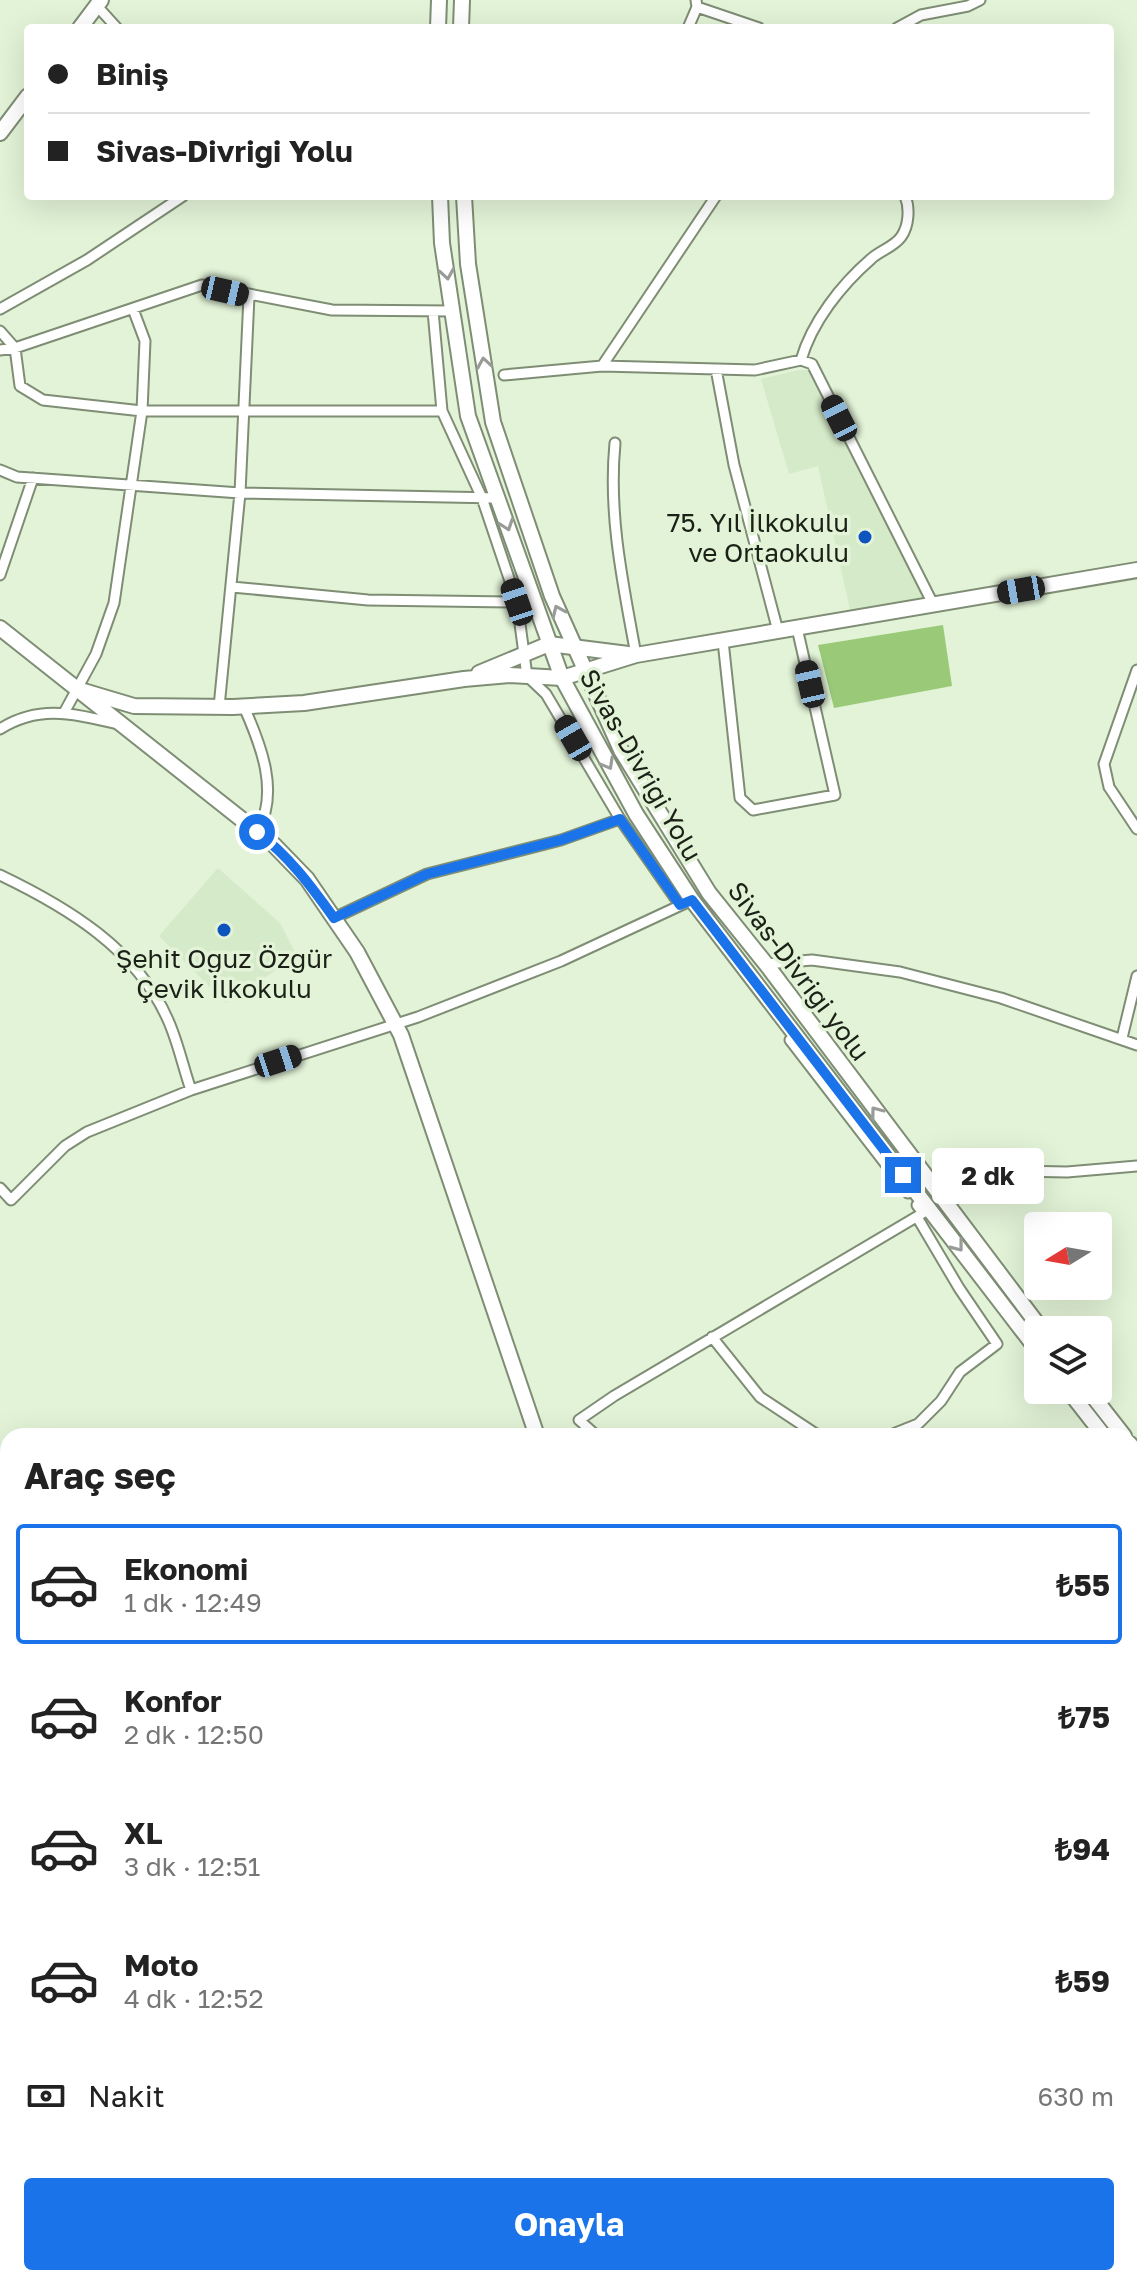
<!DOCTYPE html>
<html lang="tr">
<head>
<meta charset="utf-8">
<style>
  body { margin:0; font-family:"Golos Text",sans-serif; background:#f2f2f2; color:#222; height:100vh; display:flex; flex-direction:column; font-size:30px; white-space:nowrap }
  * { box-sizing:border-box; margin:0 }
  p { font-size:26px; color:#767676 }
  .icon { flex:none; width:44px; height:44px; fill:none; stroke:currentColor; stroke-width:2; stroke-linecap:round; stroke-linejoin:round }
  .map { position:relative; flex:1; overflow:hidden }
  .details { position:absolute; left:0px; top:1428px; width:1138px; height:858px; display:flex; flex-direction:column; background:#fff; border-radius:24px 24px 0 0; box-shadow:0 8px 32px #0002 }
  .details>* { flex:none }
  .guide { position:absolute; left:24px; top:24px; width:1090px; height:176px; border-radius:8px; box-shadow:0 8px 32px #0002; display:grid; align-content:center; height:176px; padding:0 24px; background:#fff }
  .needle { width:52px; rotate:259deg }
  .fabs { position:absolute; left:1024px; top:1212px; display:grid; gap:16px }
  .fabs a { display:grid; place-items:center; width:88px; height:88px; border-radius:8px; background:#fff; box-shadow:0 8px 32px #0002; font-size:40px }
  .end { position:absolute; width:36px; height:36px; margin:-18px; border:10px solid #1a73e8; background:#fff; box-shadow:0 0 0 4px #fff }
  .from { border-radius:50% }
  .bubble { position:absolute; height:56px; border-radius:8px; background:#fff; box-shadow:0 8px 32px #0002; font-size:26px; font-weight:700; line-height:56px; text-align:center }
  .car { position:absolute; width:24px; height:48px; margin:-24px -12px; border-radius:10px; box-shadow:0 0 6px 2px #0007; background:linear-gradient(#222 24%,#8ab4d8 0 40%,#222 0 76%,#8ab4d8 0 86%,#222 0) }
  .guide b { display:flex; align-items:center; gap:28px; height:76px; font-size:30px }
  .guide b+b { border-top:2px solid #e0e0e0 }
  .guide i { width:20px; height:20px; background:#222 }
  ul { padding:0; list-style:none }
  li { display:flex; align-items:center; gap:24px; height:120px; margin:0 16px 12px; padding:0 8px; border:4px solid transparent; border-radius:8px }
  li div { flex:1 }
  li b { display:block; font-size:30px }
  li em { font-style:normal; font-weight:700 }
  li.selected { border-color:#1a73e8 }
  li>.icon { width:72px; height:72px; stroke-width:1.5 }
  h2 { padding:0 24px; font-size:36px; line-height:96px }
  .pay { display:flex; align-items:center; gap:20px; height:88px; padding:0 24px; font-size:30px }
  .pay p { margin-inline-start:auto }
  .primary-button { display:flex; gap:16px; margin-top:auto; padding:16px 24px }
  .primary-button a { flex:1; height:92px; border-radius:8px; background:#1a73e8; color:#fff; font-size:32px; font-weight:700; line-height:92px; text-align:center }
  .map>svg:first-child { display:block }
  .built { fill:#d5eac8 }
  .green { fill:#9aca78 }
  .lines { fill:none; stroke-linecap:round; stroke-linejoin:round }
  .street-casing { stroke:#7e8d74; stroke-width:13 }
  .secondary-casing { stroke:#7e8d74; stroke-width:18 }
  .primary-casing { stroke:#7e8d74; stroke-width:18 }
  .street { stroke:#fff; stroke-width:9 }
  .secondary { stroke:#fff; stroke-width:14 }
  .primary { stroke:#fff; stroke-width:14 }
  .oneway { stroke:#989b97 }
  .route { stroke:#1a73e8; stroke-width:10 }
  .poi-dot { fill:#0e54bf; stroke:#e2f3d7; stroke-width:3 }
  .labels { text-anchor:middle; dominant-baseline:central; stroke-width:7; stroke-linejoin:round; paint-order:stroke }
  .poi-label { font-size:26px; fill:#1b2117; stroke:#e2f3d7; text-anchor:end }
  .street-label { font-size:26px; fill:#1b2117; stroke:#e2f3d7 }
</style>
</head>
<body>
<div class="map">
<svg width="1137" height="2285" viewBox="0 0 1137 2285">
  <rect width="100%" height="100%" fill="#e2f3d7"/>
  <!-- built -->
  <path class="built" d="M799 370H812L928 599 851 614 818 466 789 474 761 379Z
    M218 868 280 923 297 956 226 1003 159 936Z
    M8 1876V1974L0 1976V1877Z"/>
  <!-- green -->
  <path class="green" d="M943 625 952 686 834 708 818 645Z"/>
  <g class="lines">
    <defs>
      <path id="street" d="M97 6 117 28
        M697 7 759 28
        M688 28 697 7 696 0
        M897 28 921 15 968 6 980 0
        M0 309 87 260 183 196
        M433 311 442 411 482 498 517 602 527 676 546 694 620 819 680 905
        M0 331 15 348 20 386 43 400 142 411H442
        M0 350 15 348 202 285 332 310 452 311
        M801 360C812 322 841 285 871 259 879 251 894 247 901 237 909 226 910 208 905 196
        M602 366 716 196
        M716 369 734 465 778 631
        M504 375 602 366 755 370 801 360 812 364 934 606
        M615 443C608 515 623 584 636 655
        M0 470 17 477 240 493 498 498
        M0 575 33 478
        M232 587 368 600 517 602
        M723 641 740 798 753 810 835 795 797 628
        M1137 670 1104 764 1109 787 1137 829
        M219 707 240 493 249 296
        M244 707C261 745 280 793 257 832
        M65 711 96 654 114 603 142 411 145 341 133 309
        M0 729C40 704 74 714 118 724
        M0 875C67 907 137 949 168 1020 178 1042 183 1067 191 1090
        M334 918 427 874 561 840 620 819
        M766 964 812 960 900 972 1001 998 1137 1045
        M1122 1038 1137 976
        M790 1040 908 1193
        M0 1188 11 1200 65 1146 87 1132 191 1090 418 1017 561 961 692 900
        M939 1197 973 1176 1011 1171 1067 1172 1137 1166
        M712 1337 760 1397 819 1436
        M597 1436 579 1420 614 1396 923 1213 917 1205
        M888 1436 918 1424 941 1401 960 1372 997 1344 959 1288 917 1217"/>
      <path id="secondary" d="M80 28 101 0
        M0 133 28 96
        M0 628 274 845 307 879 357 952 401 1035 537 1436
        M479 673 549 644 628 654
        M77 689 134 706 233 707 304 703 464 679 510 675 562 678 636 655 1137 570
        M1130 1862 1137 1865"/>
      <path id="primary" d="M438 28 439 0
        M461 28 462 0
        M440 196 442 243 468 416 562 678 636 814 692 900 1038 1351
        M464 196 468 264 493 422 552 596 621 750 709 893 766 964 1042 1330
        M1068 1390 1104 1436
        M1088 1390 1124 1436
        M1130 1444 1137 1453
        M1130 1470 1137 1479"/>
    </defs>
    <!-- street casing -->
    <use href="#street" class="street-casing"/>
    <!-- secondary casing -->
    <use href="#secondary" class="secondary-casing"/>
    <!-- primary casing -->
    <use href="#primary" class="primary-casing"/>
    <!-- street -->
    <use href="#street" class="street"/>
    <!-- secondary -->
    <use href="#secondary" class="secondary"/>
    <!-- primary -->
    <use href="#primary" class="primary"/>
  </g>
  <!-- one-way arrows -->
  <defs><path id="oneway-chevron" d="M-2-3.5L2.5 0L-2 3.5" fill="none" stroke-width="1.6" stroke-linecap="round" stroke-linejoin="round" transform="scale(2)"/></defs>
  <g class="oneway">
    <use href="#oneway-chevron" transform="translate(447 274) rotate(81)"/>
    <use href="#oneway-chevron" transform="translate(484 363) rotate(-99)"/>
    <use href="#oneway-chevron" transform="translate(507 525) rotate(71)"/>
    <use href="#oneway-chevron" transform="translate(558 611) rotate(-114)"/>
    <use href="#oneway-chevron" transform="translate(608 764) rotate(61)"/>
    <use href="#oneway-chevron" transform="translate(876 1112) rotate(-127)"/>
    <use href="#oneway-chevron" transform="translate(958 1246) rotate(52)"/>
  </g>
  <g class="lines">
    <!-- route -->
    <path class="route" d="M257 832C289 856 311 886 334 918L427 874 561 840 620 819 680 905 692 900 903 1175"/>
  </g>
  <!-- markers -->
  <g class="poi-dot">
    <circle cx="865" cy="537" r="8"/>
    <circle cx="224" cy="930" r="8"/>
  </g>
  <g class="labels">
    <!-- poi labels -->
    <g class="poi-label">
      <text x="849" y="522">75. Yıl İlkokulu<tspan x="849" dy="30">ve Ortaokulu</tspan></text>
      <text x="224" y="958" text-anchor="middle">Şehit Oğuz Özgür<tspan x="224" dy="30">Çevik İlkokulu</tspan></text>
    </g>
    <!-- street labels -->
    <g class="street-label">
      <text transform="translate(641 765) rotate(60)">Sivas-Divriği Yolu</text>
      <text transform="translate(799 971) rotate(53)">Sivas-Divriği yolu</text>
    </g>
  </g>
</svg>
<div class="fabs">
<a><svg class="needle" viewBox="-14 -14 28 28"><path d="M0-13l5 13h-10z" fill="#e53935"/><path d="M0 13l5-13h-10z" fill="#767676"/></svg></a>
<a><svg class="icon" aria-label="layers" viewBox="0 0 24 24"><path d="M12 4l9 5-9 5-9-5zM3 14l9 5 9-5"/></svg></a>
</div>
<i class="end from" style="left:257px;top:832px"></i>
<i class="end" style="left:903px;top:1175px"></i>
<div class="bubble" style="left:932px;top:1148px;width:112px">2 dk</div>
<i class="car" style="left:225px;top:291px;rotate:103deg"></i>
<i class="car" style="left:839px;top:418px;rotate:333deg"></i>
<i class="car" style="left:1021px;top:590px;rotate:260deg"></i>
<i class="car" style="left:517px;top:602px;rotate:341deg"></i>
<i class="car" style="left:810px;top:684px;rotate:347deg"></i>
<i class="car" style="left:573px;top:738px;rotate:330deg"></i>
<i class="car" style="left:278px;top:1061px;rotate:72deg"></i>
<div class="guide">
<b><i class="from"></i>Biniş</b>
<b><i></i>Sivas-Divriği Yolu</b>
</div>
<section class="details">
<h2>Araç seç</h2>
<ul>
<li class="selected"><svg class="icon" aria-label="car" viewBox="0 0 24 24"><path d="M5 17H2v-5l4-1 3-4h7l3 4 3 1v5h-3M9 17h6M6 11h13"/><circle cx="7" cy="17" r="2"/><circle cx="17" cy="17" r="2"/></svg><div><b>Ekonomi</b><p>1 dk · 12:49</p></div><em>₺55</em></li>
<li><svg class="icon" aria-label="car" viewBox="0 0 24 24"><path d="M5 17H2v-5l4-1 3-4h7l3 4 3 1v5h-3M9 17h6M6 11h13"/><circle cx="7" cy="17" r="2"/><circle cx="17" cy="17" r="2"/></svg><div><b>Konfor</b><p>2 dk · 12:50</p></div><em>₺75</em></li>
<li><svg class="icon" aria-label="car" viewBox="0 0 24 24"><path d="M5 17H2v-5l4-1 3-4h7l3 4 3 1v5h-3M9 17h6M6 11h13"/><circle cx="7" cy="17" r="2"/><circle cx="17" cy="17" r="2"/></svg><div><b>XL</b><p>3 dk · 12:51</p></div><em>₺94</em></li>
<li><svg class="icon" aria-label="car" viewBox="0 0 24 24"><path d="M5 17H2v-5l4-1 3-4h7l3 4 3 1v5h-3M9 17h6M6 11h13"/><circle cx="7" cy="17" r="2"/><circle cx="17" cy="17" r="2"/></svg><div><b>Moto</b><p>4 dk · 12:52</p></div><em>₺59</em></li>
</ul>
<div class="pay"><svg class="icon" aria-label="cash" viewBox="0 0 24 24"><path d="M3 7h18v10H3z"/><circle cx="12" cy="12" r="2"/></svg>Nakit<p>630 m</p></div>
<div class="primary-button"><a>Onayla</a></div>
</section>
</div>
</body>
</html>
